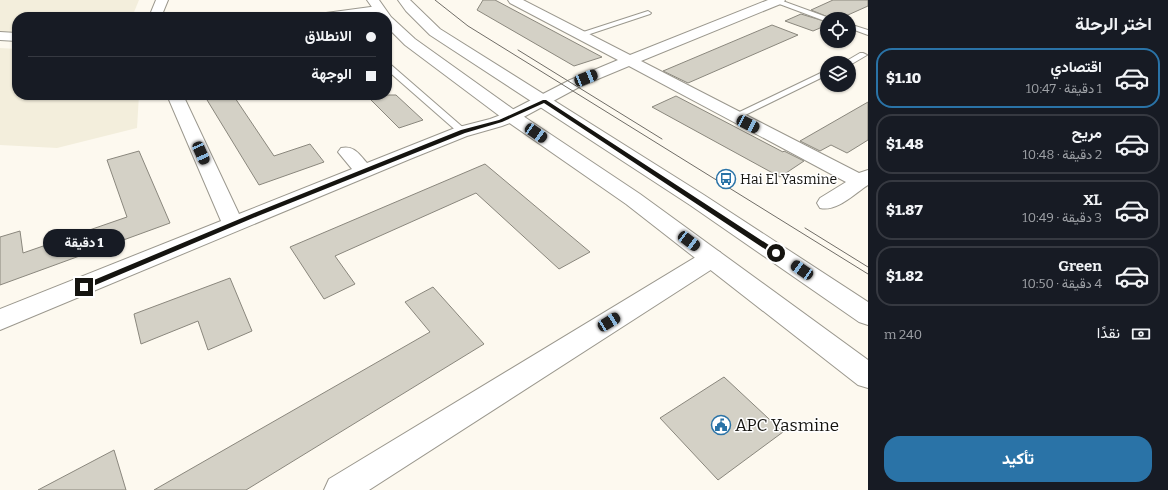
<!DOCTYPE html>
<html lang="ar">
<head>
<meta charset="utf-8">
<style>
  body { margin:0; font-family:Bitter,Vazirmatn,serif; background:#242831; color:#f1f3f6; direction:rtl; height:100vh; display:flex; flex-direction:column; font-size:15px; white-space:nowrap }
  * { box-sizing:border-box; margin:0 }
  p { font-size:13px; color:#9ea1a6 }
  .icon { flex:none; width:22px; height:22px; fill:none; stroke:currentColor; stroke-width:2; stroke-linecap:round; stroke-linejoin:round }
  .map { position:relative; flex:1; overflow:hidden; direction:ltr }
  .side { display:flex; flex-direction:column; background:#171b24; width:300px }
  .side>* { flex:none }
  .guide { position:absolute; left:12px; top:12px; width:380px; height:88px; border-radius:16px; box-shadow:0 1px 3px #0004; direction:rtl; display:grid; align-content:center; height:88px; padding:0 16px; background:#171b24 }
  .buttons { position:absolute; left:820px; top:12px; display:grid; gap:8px }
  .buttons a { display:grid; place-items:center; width:36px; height:36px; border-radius:50%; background:#171b24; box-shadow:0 1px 3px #0004; font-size:20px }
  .end { position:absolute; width:18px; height:18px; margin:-9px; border:5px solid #151410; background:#fff; box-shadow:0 0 0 2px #fff }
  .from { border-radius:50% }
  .bubble { position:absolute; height:28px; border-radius:14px; background:#171b24; box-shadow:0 1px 3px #0004; font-size:13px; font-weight:800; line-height:28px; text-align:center; direction:rtl }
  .car { position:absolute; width:12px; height:24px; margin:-12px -6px; border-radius:5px; box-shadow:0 0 3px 1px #0007; background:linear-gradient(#222 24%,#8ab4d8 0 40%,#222 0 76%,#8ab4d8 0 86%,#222 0) }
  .guide b { display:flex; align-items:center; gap:14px; height:38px; font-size:15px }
  .guide b+b { border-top:1px solid #363941 }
  .guide i { width:10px; height:10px; background:#f1f3f6 }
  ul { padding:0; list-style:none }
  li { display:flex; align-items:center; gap:12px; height:60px; margin:0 8px 6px; padding:0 8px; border:2px solid #363941; border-radius:16px }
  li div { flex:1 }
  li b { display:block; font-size:15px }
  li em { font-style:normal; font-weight:800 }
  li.selected { border-color:#2a73a7 }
  li>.icon { width:36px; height:36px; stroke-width:1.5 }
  h2 { padding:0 16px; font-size:18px; line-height:48px }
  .pay { display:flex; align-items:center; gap:10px; height:44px; padding:0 16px; font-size:15px }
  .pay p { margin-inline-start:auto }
  .cta { display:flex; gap:8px; margin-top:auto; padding:8px 16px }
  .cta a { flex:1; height:46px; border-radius:16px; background:#2a73a7; color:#fff; font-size:16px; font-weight:800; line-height:46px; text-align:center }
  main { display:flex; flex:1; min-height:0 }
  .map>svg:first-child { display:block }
  .built { fill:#f3eedc }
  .building { fill:#d4d1c6; stroke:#8a877d }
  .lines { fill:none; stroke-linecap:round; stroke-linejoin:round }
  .lane-casing { stroke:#9b988e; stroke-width:2 }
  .street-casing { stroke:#9b988e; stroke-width:2 }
  .secondary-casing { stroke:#9b988e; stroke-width:2 }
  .lane { fill:#fff; fill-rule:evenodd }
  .street { fill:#fff; fill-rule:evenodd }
  .secondary { fill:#fff; fill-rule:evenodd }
  .tram { stroke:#706d67; stroke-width:1 }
  .route { fill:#151410 }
  .labels { text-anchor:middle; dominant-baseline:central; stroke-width:3; stroke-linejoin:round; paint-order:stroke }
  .poi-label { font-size:14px; fill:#151410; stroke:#fff; text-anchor:start }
  .near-poi-label { font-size:17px; fill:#151410; stroke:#fff; text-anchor:start }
</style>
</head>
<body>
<main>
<section class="side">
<h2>اختر الرحلة</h2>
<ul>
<li class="selected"><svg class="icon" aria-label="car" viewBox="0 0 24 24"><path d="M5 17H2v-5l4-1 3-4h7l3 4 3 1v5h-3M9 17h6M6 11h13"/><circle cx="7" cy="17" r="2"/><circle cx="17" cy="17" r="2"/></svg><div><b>اقتصادي</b><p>1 دقيقة · 10:47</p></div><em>$1.10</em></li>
<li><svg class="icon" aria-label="car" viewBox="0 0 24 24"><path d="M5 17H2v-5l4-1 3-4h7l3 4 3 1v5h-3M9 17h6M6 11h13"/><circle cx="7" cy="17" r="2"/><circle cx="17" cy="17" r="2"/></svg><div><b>مريح</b><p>2 دقيقة · 10:48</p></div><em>$1.48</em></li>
<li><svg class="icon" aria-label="car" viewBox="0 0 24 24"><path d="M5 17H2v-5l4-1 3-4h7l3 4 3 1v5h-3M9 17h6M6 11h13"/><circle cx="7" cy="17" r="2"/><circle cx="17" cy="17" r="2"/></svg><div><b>XL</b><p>3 دقيقة · 10:49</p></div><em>$1.87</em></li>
<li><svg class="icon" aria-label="car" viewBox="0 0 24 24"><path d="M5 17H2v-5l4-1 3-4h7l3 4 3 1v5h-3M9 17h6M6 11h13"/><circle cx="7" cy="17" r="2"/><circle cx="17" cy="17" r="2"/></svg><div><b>Green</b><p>4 دقيقة · 10:50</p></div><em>$1.82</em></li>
</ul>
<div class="pay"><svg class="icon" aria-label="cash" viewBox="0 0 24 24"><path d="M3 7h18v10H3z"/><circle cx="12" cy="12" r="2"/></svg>نقدًا<p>240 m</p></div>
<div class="cta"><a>تأكيد</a></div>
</section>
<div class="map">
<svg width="868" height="490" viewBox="0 0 868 490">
  <rect width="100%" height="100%" fill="#fdf9ef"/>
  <!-- built -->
  <path class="built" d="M0 0H139L132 17H17V33L0 32Z
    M0 48 17 49V95H139L137 128 57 148 0 145Z"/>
  <!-- building -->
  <path class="building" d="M483 0H495L602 57 574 66 477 10Z
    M833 0H868V6L839 19H833L811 10Z
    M801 14 827 22V25L813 31 785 21Z
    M772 25 798 35 688 83 663 71Z
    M204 95H233L274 156 310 144 324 162 259 185Z
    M366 95H396L423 120 399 128Z
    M676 96 783 152 784 151 804 161 780 177 652 107Z
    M868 102V140L847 153 831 145 820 151 800 141Z
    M139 151 170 223 0 285V237L20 231 23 253 127 217 107 160Z
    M485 164 590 252 559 269 476 193 335 256 355 284 324 299 290 247Z
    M230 278 252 331 208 350 198 321 141 344 134 314Z
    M433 287 484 344 246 490H154L430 332 405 302Z
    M724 377 783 432 718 480 660 418Z
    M114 450 126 490H38Z"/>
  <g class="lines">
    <defs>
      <path id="lane" d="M773 0H780L832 19 825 21 774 2Z
        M648 11 651 13 650 14 581 37H578L574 35Z
        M849 24 868 30V35L849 28Z
        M860 53H863L867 55 850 65 849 63H843Z
        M387 64H390L466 130 468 132 466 134H460L387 70Z
        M827 70V75L737 119 734 120 729 117Z"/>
      <path id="street" d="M156 0H168L161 17H149Z
        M508 0H523L630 55 768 0H785L783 3 641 61 859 173 868 170V185C854 194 837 212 820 208L817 203 820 198 846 182 629 66 581 86 518 120 502 126 467 136 410 159 0 330V309L221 221 167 95H183L239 214 352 169 338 152 341 148C354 145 359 154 367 163L455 128 490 119 506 113 570 80 618 60 510 3Z
        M378 6 382 7 384 10 382 13 354 17H320L321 14 326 13Z
        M0 32 17 33V41L0 40Z
        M712 250 720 252 723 258 720 264 369 490H324L329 479 704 252Z"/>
      <path id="secondary" d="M367 0H379L391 17 415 39 517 112 640 194 868 360V388L858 385 626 204 505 120 405 45 387 27V17H379Z
        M398 0H410L440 29 704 195 868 302V325L859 322 690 205 430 35 406 11Z"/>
    </defs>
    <!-- lane casing -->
    <use href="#lane" class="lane-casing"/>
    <!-- street casing -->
    <use href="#street" class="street-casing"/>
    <!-- secondary casing -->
    <use href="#secondary" class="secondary-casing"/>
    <!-- lane -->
    <use href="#lane" class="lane"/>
    <!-- street -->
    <use href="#street" class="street"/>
    <!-- secondary -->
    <use href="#secondary" class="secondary"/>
    <!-- tram -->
    <path class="tram" d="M435 0 468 26 868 274
      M518 50 662 139
      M805 228 868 267"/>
  </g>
  <!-- route -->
  <path class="route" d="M543 100H546L778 251V255H774L544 103 502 122 465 133 258 216 86 289 84 290 81 287 82 285 254 213 461 130 499 120Z"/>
  <!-- icons -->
  <defs>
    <symbol id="bus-ring" viewBox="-11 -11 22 22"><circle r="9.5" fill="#fff" stroke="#2a73a7" stroke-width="1.5"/><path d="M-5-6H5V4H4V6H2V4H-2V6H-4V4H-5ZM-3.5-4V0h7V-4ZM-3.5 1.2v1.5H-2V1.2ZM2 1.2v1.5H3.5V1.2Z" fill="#2a73a7"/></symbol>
    <symbol id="civic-ring" viewBox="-11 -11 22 22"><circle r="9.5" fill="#fff" stroke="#2a73a7" stroke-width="1.5"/><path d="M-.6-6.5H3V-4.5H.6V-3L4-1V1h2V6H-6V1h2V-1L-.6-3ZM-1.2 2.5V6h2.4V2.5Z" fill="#2a73a7"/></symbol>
  </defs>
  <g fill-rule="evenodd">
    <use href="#bus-ring" x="715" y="168" width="22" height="22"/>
    <use href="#civic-ring" x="710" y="414" width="22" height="22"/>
  </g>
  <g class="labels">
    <!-- poi labels -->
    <g class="poi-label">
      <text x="740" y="179">Hai El Yasmine</text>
    </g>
    <!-- near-poi labels -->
    <g class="near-poi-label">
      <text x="735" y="425">APC Yasmine</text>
    </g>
  </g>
</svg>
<div class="buttons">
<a><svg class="icon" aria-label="locate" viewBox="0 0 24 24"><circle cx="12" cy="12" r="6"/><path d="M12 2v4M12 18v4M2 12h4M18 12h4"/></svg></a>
<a><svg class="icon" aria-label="layers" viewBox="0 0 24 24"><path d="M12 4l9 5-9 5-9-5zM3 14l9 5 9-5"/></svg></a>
</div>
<i class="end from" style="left:776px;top:253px"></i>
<i class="end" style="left:84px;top:287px"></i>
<div class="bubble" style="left:43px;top:229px;width:82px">1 دقيقة</div>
<i class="car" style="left:586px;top:78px;rotate:68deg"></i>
<i class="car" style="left:748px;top:124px;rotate:117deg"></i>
<i class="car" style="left:536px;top:133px;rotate:124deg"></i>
<i class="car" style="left:201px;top:153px;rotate:156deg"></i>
<i class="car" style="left:689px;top:241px;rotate:127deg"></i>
<i class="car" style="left:802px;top:270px;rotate:304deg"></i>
<i class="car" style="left:609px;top:322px;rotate:58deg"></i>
<div class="guide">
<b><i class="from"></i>الانطلاق</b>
<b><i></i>الوجهة</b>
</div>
</div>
</main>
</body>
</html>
